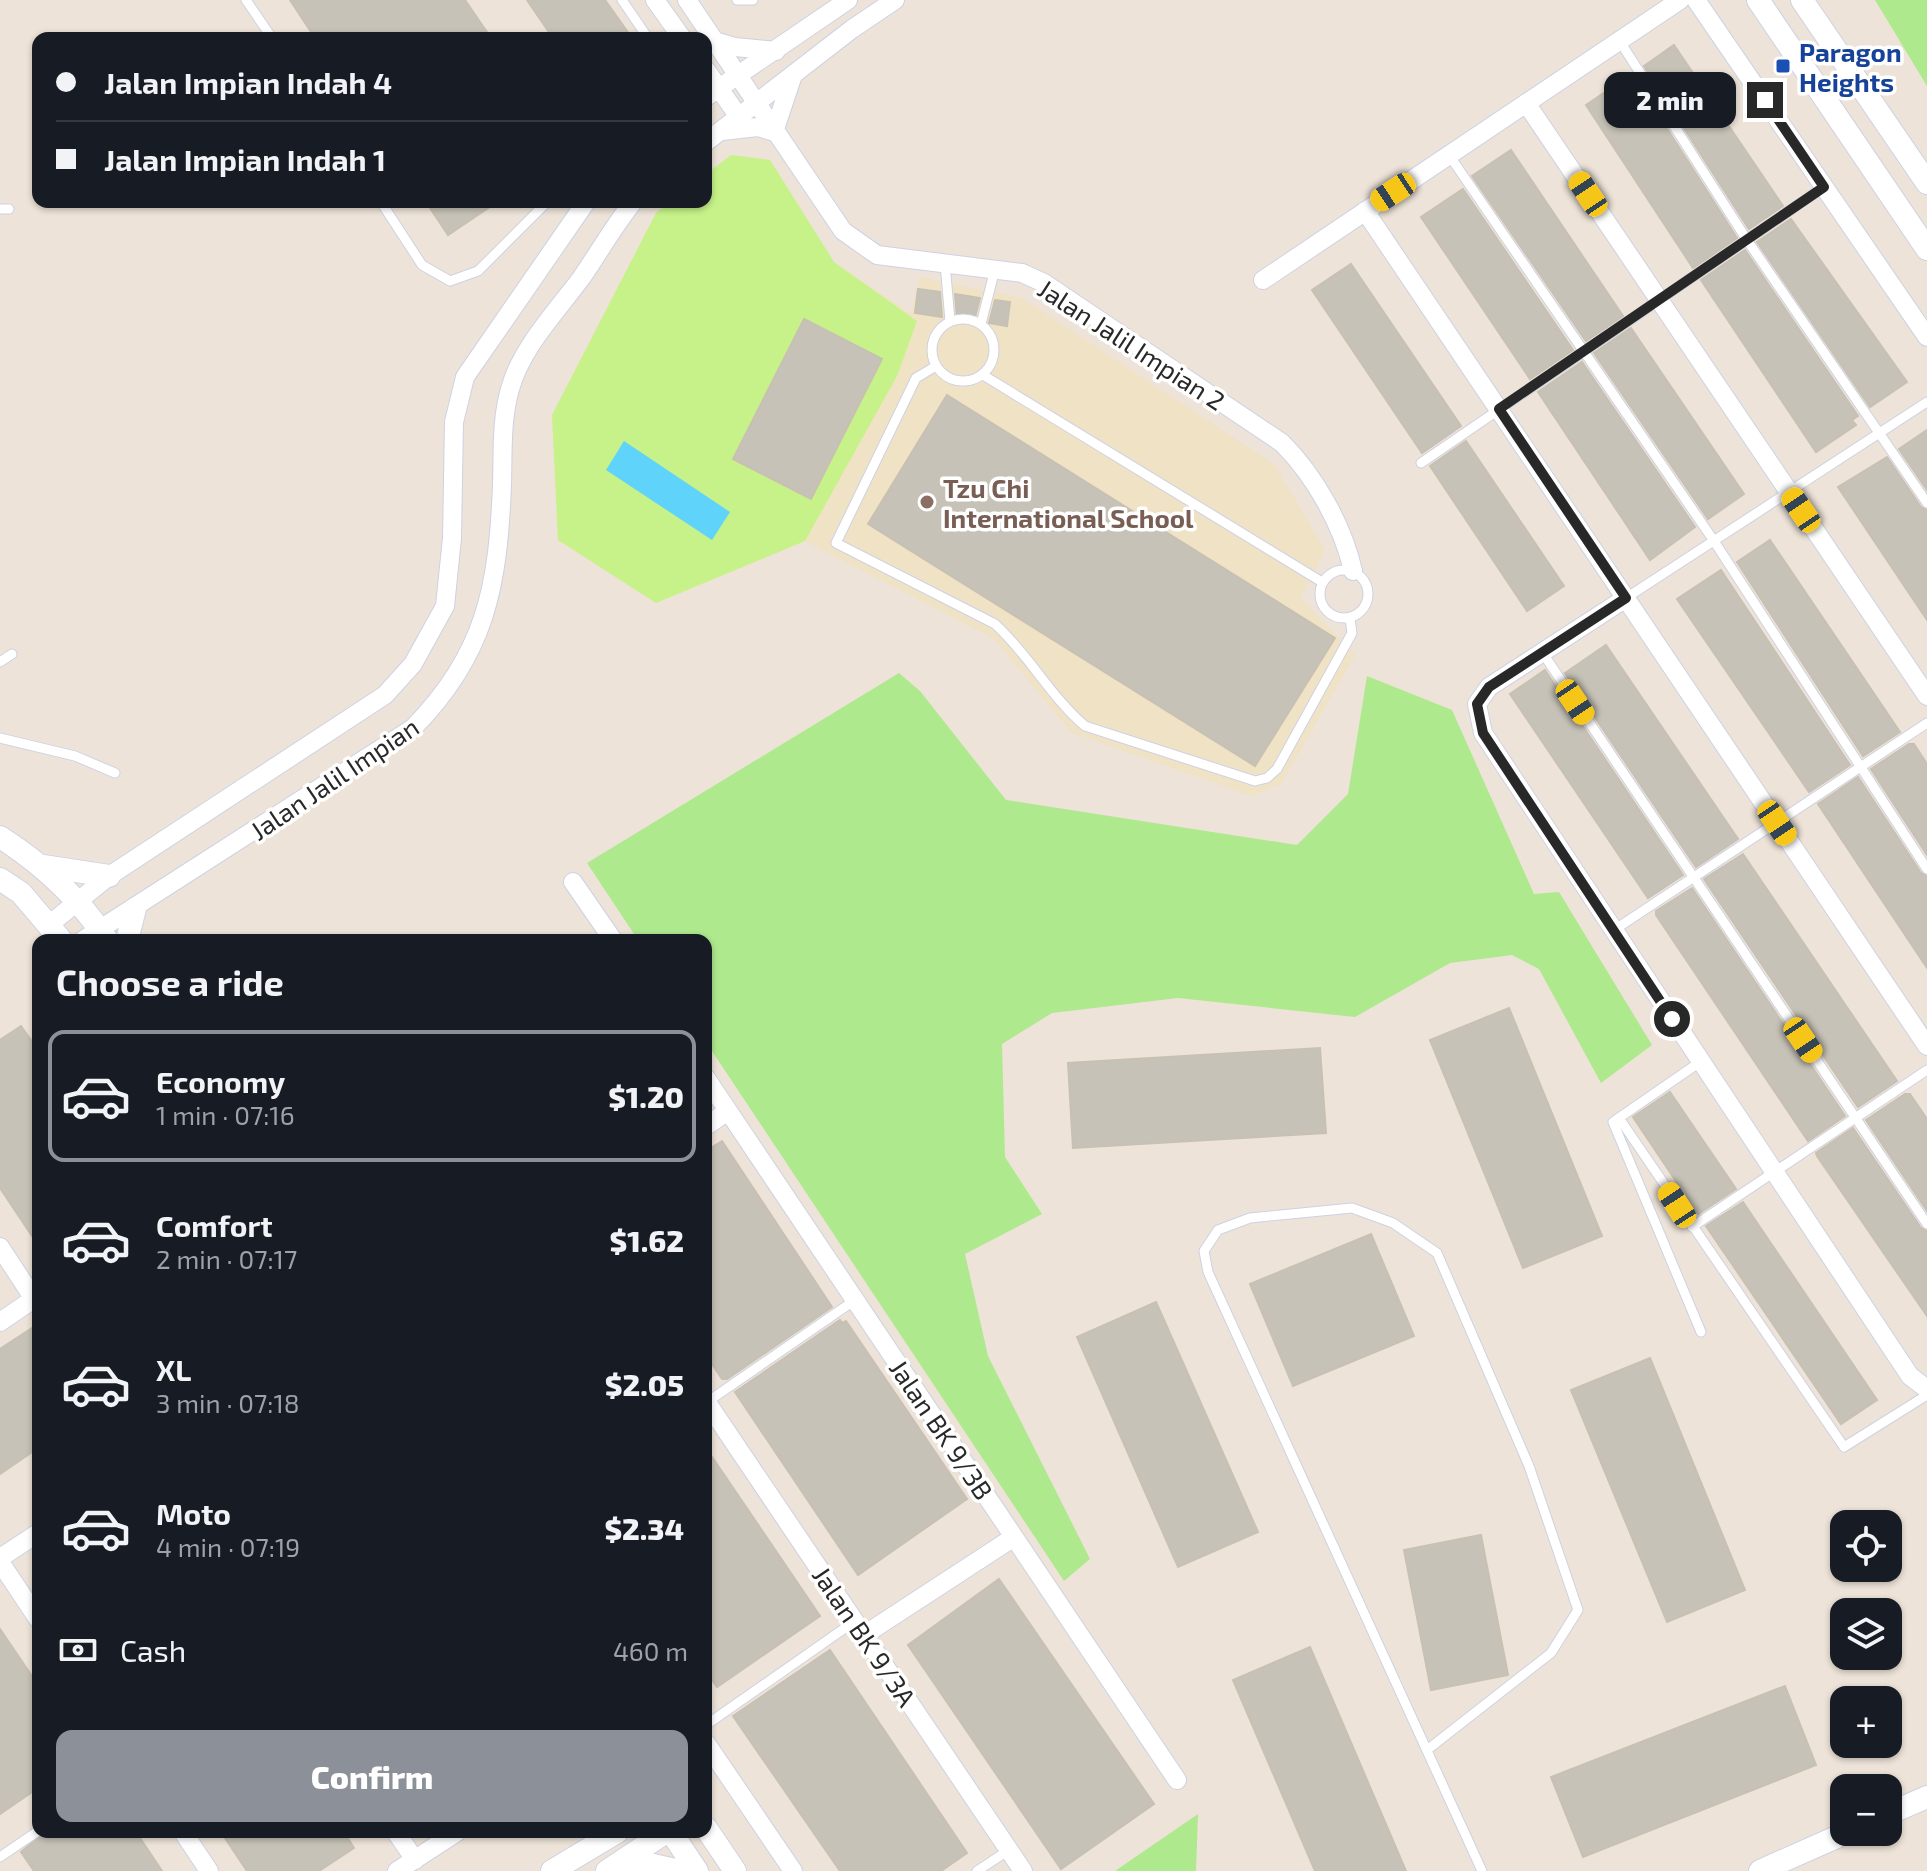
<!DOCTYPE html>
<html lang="en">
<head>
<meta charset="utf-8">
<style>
  body { margin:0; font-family:"Exo 2",sans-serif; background:#242831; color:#f1f3f6; height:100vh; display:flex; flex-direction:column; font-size:30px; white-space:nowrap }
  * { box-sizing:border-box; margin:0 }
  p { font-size:26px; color:#9ea1a6 }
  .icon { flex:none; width:44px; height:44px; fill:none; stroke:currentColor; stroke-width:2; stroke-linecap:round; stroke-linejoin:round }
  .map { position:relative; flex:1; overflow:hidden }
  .side { position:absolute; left:32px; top:934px; width:680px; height:904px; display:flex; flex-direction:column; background:#171b24; border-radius:16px; box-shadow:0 2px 6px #0004 }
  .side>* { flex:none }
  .hud { position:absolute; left:32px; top:32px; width:680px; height:176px; border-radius:16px; box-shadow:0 2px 6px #0004; display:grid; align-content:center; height:176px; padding:0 24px; background:#171b24 }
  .controls { position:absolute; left:1830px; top:1510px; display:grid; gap:16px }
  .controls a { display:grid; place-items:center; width:72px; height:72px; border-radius:16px; background:#171b24; box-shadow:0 2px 6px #0004; font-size:40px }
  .end { position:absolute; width:36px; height:36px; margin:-18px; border:10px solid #282828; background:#fff; box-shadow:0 0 0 4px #fff }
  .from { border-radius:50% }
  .bubble { position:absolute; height:56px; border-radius:16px; background:#171b24; box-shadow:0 2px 6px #0004; font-size:26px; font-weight:800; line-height:56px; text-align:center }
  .car { position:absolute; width:24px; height:48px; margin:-24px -12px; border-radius:10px; box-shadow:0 0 6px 2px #0007; background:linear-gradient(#f5c518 24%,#345 0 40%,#f5c518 0 76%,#345 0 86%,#f5c518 0) }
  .hud b { display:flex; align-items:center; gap:28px; height:76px; font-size:30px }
  .hud b+b { border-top:2px solid #363941 }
  .hud i { width:20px; height:20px; background:#f1f3f6 }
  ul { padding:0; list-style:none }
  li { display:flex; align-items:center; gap:24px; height:132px; margin:0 16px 12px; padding:0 8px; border:4px solid transparent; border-radius:16px }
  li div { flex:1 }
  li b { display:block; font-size:30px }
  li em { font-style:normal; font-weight:800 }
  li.on { border-color:#8c9099 }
  li>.icon { width:72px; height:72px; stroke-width:1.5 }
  h2 { padding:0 24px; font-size:36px; line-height:96px }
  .pay { display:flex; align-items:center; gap:20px; height:88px; padding:0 24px; font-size:30px }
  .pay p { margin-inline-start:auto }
  .button { display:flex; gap:16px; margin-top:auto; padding:16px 24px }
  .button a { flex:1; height:92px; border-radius:16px; background:#8c9099; color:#fff; font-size:32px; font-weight:800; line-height:92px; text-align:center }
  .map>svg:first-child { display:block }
  .education { fill:#f0e2c5 }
  .green { fill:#aee98e }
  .pitch { fill:#c6f289 }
  .water { fill:#5fd3fa }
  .building { fill:#c6c2b7; stroke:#c8c0b2; stroke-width:2 }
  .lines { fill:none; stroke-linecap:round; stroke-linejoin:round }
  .service-casing { stroke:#cdd2e3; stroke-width:11 }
  .minor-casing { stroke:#cdd2e3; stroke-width:20 }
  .tertiary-casing { stroke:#cdd2e3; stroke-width:24 }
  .service { stroke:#fff; stroke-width:9 }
  .minor { stroke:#fff; stroke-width:18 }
  .tertiary { stroke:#fff; stroke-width:22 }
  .route { stroke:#282828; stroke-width:10 }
  .transit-dot { fill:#1a4fb4; stroke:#fff; stroke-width:3 }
  .education-dot { fill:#8d6e63; stroke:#fff; stroke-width:3 }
  .labels { text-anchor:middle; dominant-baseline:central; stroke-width:7; stroke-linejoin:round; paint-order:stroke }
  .transit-label { font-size:26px; font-weight:bold; fill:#164399; stroke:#fff; text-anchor:start }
  .street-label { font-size:26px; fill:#282828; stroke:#fff }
  .education-label { font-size:26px; font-weight:bold; fill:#785e54; stroke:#fff; text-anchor:start }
</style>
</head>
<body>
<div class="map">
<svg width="1927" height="1871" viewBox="0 0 1927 1871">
  <rect width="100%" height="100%" fill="#ede3d8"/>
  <!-- education -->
  <path class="education" d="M731 155 770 160 834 262 911 314 920 277 1022 298 1275 465 1325 550 1301 598 1355 655 1281 784 1251 796 1072 733 994 639 805 541 656 603 558 540 552 415 656 213 670 202H706V174Z"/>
  <!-- green -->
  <path class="green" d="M1875 0H1927V86Z
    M899 673 920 691 1006 800 1297 845 1348 794 1367 676 1452 710 1534 894 1559 892 1652 1045 1601 1083 1539 969 1512 955 1450 963 1355 1017 1178 998 1052 1013 1002 1044 1005 1157 1042 1214 965 1254 988 1356 1090 1559 1064 1581 706 1042V940H638L587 863Z
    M1198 1814 1196 1871H1115Z"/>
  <!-- pitch -->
  <path class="pitch" d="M731 155 770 160 834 262 917 321 897 376 805 541 656 603 558 540 552 415 656 213 670 202H706V174Z"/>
  <!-- water -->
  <path class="water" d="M624 441 730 512 712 540 606 470Z"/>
  <!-- building -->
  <path class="building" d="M290 0H465L491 38H315Z
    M527 0H605L632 38H553Z
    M1674 45 1783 206 1749 229 1644 66Z
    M1632 74 1737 238 1693 268 1586 105Z
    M1511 150 1623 316 1586 341 1472 176Z
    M1463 189 1573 350 1530 379 1421 217Z
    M426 202H497L448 235Z
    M1791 219 1907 382 1870 407 1757 242Z
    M1745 250 1858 416 1852 420 1856 425 1816 452 1701 280Z
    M1351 264 1461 426 1422 453 1312 290Z
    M918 289 940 292 942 317 915 313Z
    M955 294 980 298 974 321 957 319Z
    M995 300 1010 302 1007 326 989 323Z
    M804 319 882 359 811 499 733 459Z
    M1631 328 1744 494 1708 519 1594 353Z
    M1582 362 1695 527 1650 560 1538 392Z
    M947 395 1335 638 1255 766 868 524Z
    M1927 430V490L1899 449Z
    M1466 441 1564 586 1527 611 1430 466Z
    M1887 457 1921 507 1927 510V620L1838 487Z
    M1770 540 1900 732 1863 756 1737 562Z
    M1721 570 1850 765 1809 792 1677 599Z
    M1606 645 1738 839 1696 867 1565 673Z
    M1545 670 1683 875 1648 898 1510 694Z
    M1909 744H1914L1927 764V855L1871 769Z
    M1858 777 1921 873 1927 876V968L1818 804Z
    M1743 854 1897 1081 1858 1107 1704 879Z
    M1692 888 1845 1116 1808 1141 1656 915V911Z
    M1509 1008 1602 1236 1523 1268 1430 1040Z
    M21 1026 38 1050V1245L0 1188V1040Z
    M1320 1048 1326 1133 1073 1148 1068 1063Z
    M1670 1092 1736 1189 1698 1214 1633 1117Z
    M1905 1094H1910L1927 1119V1211L1866 1120Z
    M1853 1128 1921 1228 1927 1231V1316L1817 1156 1816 1153Z
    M722 1141 832 1307 727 1379H722L706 1355V1151Z
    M1743 1202 1877 1400 1841 1424 1706 1226Z
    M1371 1234 1414 1336 1293 1386 1250 1284Z
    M1156 1302 1258 1532 1178 1567 1077 1337Z
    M840 1320 842 1323 846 1321 967 1499 858 1575 735 1392Z
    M38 1324V1448L0 1474V1349Z
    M1650 1358 1745 1590 1667 1622 1571 1390Z
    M706 1448 820 1616 717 1687 706 1671Z
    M1481 1535 1508 1675 1431 1690 1404 1550Z
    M999 1579 1154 1804 1061 1869 908 1645Z
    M0 1629 38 1685V1788L0 1814Z
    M1310 1647 1406 1871H1315L1233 1680Z
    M830 1650 967 1853 941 1871H840L733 1716Z
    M1785 1686 1816 1765 1583 1857 1551 1777Z
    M45 1832H136L162 1871H34L21 1852Z
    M221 1832H344L354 1848 319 1871H247Z"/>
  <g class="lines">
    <defs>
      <path id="service" d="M246 0 272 38
        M622 0 648 38
        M737 0H753
        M1619 40 1747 240 1927 503
        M1449 155 1714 541 1927 869
        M381 202 422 265 450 281 478 271 547 202
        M0 209H9
        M945 263 950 321
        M932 350a31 31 0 1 1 62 0a31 31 0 1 1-62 0Z
        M981 324 995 269
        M936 366 916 378 836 543 995 624C1029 655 1050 696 1085 726L1255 781 1267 778 1277 769 1352 633 1350 618
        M983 375 1322 582
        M1421 463 1824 187
        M1320 594a24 24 0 1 1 48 0a24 24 0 1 1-48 0Z
        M1626 598 1927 402
        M1542 652 1927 1224
        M0 662 12 654
        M0 738 75 756 115 773
        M1614 930 1927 723
        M1700 1062 1613 1122 1701 1332
        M1619 1118 1844 1447 1927 1395
        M1692 1227 1927 1070
        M707 1402 855 1300
        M706 1725 855 1621
        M1427 1750 1551 1653 1578 1610 1529 1466 1437 1253 1393 1223 1352 1208 1250 1218 1218 1230 1204 1251 1208 1272 1461 1825 1482 1871
        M0 1857 38 1831
        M977 1871 1009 1850"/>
      <path id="minor" d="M655 0 682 38
        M687 0 843 231 877 255 1022 273 1044 283 1282 443C1315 476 1343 526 1353 571
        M1696 0 1927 337
        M715 41 735 47 776 51
        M706 70 739 117
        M706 97 848 0
        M1526 103 1927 696
        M722 131 758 127 774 132 792 78
        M706 142 852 29 895 0
        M1365 211 1927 1046
        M1263 280 1680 0
        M1626 598 1489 687 1477 704 1483 733 1910 1376 1927 1389
        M573 882 613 940
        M50 924 109 876 385 695 413 664 445 606 452 538 454 422 465 377 586 202
        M83 940 413 728C486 654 498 586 502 485 503 453 501 420 510 389 521 348 557 311 582 277 599 252 614 226 633 202
        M706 1078 1177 1780
        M706 1126 728 1111
        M0 1247 34 1299
        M0 1322 38 1296
        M706 1401 1023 1871
        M0 1558 38 1533
        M0 1562 38 1619
        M864 1635 1014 1537
        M706 1743 793 1871
        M183 1832 209 1871
        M396 1832 415 1860
        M397 1871 457 1832"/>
      <path id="tertiary" d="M1758 0 1927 249
        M1802 0 1927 183
        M0 837C44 865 78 897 107 940
        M43 866 109 876
        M0 879 21 893 61 940
        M127 940 135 909
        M1888 1814 1927 1797
        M706 1828 735 1871
        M671 1832 697 1871
        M618 1867 644 1863 680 1871
        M552 1871 617 1832
        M607 1871 666 1832
        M1760 1871 1848 1832"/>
    </defs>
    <!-- service casing -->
    <use href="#service" class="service-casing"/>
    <!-- minor casing -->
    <use href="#minor" class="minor-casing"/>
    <!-- tertiary casing -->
    <use href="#tertiary" class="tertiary-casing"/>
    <!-- service -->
    <use href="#service" class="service"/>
    <!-- minor -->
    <use href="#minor" class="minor"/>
    <!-- tertiary -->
    <use href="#tertiary" class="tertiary"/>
  </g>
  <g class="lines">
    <!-- route -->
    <path class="route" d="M1672 1019 1483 733 1477 704 1489 687 1626 598 1499 409 1824 187 1765 100"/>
  </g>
  <!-- markers -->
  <rect class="transit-dot" x="1775" y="58" width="16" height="16" rx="4"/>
  <circle class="education-dot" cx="927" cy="502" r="8"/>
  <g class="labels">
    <!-- transit labels -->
    <g class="transit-label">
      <text x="1799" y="51">Paragon<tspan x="1799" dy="30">Heights</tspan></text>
    </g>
    <!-- street labels -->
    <g class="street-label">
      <text transform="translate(1132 344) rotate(33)">Jalan Jalil Impian 2</text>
      <text transform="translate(334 778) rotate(-34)">Jalan Jalil Impian</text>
      <text transform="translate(942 1429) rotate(56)">Jalan BK 9/3B</text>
      <text transform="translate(865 1636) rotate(56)">Jalan BK 9/3A</text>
    </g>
    <!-- education labels -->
    <g class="education-label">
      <text x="943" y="487">Tzu Chi<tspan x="943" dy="30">International School</tspan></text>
    </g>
  </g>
</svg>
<div class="controls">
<a><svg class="icon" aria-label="locate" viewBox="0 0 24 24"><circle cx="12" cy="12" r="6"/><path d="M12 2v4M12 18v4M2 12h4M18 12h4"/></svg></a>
<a><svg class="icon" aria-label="layers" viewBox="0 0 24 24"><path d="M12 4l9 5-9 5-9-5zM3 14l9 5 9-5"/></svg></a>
<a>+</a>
<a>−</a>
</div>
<i class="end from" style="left:1672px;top:1019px"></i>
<i class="end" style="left:1765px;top:100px"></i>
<div class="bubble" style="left:1604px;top:72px;width:132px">2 min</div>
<i class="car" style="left:1393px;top:192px;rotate:237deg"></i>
<i class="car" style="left:1588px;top:194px;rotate:326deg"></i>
<i class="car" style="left:1801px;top:510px;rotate:326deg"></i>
<i class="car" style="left:1575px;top:702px;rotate:146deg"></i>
<i class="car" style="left:1777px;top:823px;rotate:146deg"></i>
<i class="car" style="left:1803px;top:1040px;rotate:146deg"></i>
<i class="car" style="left:1677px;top:1205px;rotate:327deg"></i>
<div class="hud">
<b><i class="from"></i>Jalan Impian Indah 4</b>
<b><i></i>Jalan Impian Indah 1</b>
</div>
<section class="side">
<h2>Choose a ride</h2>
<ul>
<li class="on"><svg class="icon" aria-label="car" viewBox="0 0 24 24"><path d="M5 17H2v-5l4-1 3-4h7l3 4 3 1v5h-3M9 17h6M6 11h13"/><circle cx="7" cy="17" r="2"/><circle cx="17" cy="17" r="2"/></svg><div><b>Economy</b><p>1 min · 07:16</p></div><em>$1.20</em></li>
<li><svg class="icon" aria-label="car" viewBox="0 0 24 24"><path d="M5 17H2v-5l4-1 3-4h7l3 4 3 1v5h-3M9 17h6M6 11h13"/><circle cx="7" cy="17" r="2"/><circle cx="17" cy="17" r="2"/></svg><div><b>Comfort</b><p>2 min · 07:17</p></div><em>$1.62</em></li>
<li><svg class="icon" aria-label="car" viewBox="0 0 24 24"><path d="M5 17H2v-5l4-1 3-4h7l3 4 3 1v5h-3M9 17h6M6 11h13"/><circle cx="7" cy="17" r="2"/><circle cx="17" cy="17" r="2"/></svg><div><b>XL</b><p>3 min · 07:18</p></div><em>$2.05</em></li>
<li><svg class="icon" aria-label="car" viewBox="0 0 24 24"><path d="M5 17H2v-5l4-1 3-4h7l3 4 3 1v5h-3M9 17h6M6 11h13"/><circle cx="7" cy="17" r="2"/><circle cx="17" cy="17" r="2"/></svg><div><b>Moto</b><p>4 min · 07:19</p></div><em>$2.34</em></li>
</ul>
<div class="pay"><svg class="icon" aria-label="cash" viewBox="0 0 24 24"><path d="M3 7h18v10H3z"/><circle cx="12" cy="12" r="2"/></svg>Cash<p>460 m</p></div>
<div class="button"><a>Confirm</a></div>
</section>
</div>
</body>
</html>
